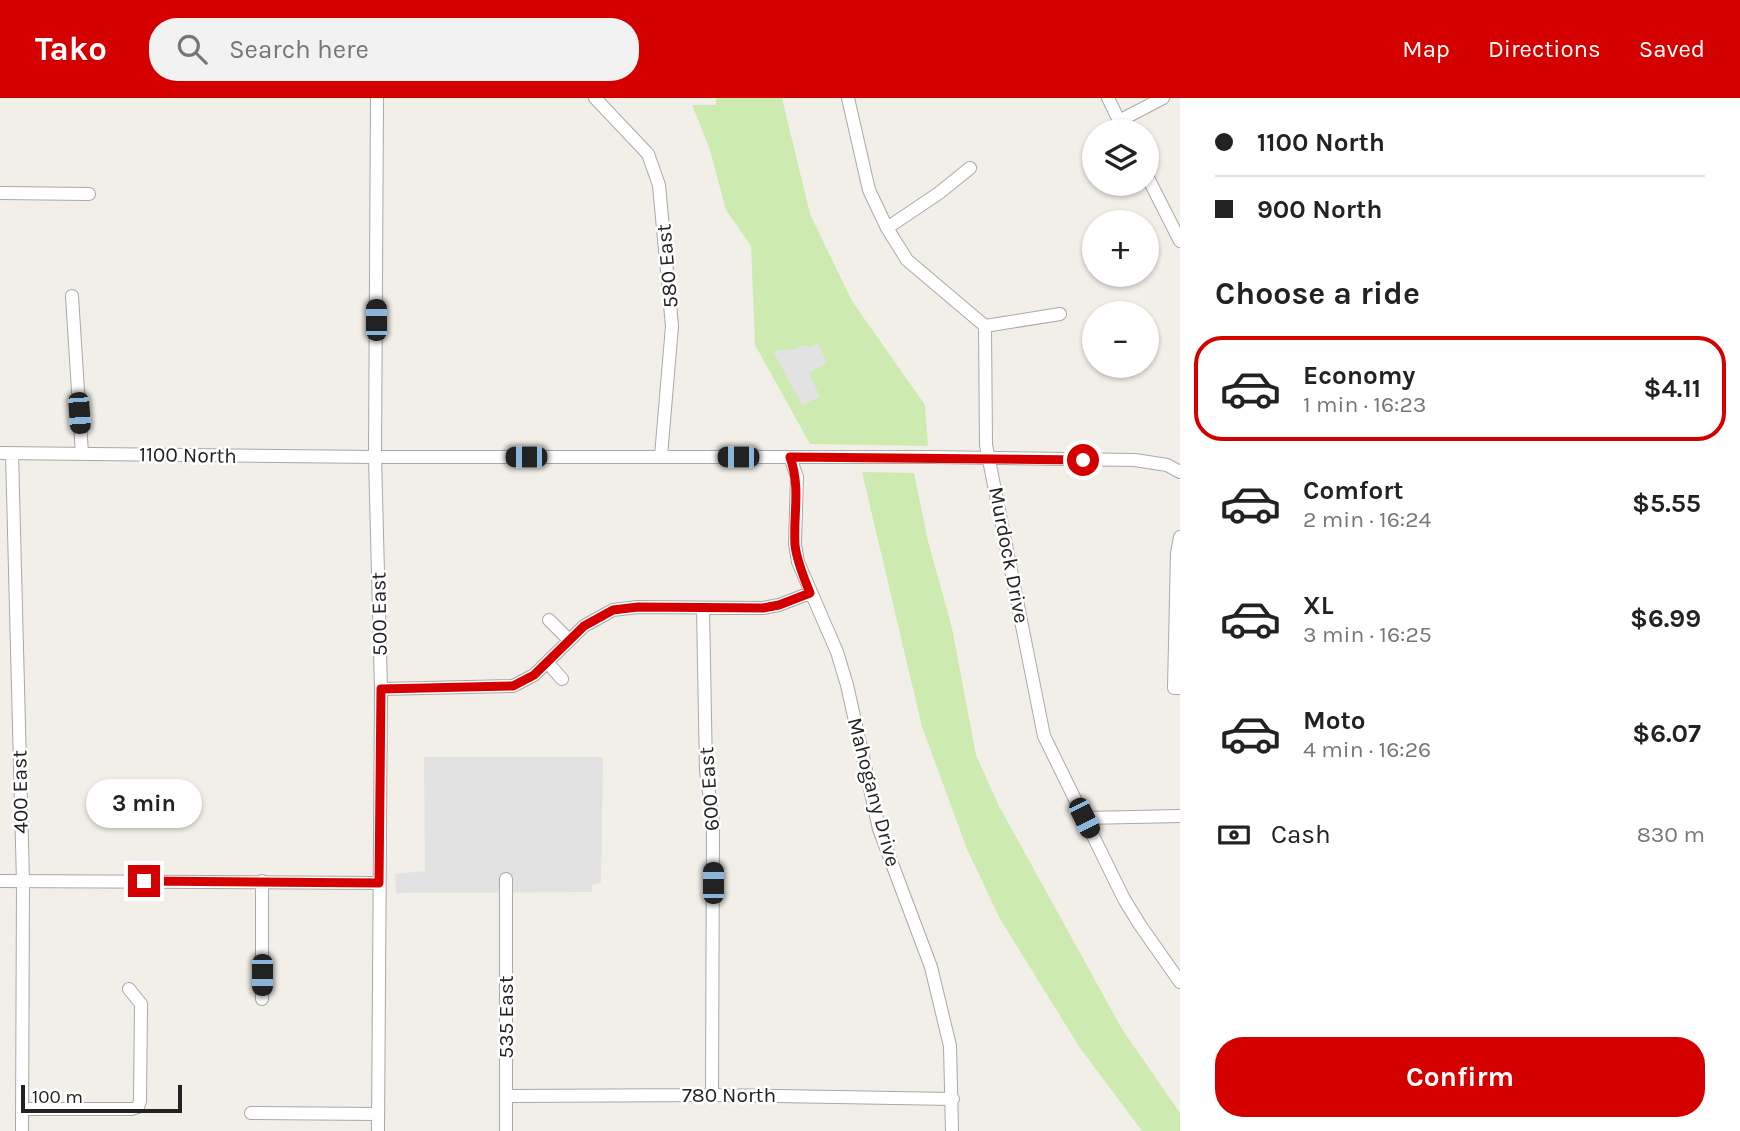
<!DOCTYPE html>
<html lang="en">
<head>
<meta charset="utf-8">
<style>
  body { margin:0; font-family:Karla,sans-serif; background:#f2f2f2; color:#222; height:100vh; display:flex; flex-direction:column; font-size:26px; white-space:nowrap }
  * { box-sizing:border-box; margin:0 }
  p { font-size:23px; color:#767676 }
  .icon { flex:none; width:38px; height:38px; fill:none; stroke:currentColor; stroke-width:2; stroke-linecap:round; stroke-linejoin:round }
  .map { position:relative; flex:1; overflow:hidden }
  .side { display:flex; flex-direction:column; background:#fff; width:560px }
  .side>* { flex:none }
  .guide { display:grid; align-content:center; height:154px; padding:0 35px; background:#fff }
  .tools { position:absolute; left:1082px; top:21px; display:grid; gap:14px }
  .tools a { display:grid; place-items:center; width:77px; height:77px; border-radius:50%; background:#fff; box-shadow:0 2px 5px #0004; font-size:35px }
  .scale { position:absolute; left:21px; bottom:18px; width:161px; box-sizing:border-box; padding-left:7px; border:4px solid #222; border-top:0; font-size:19px; line-height:24px; white-space:nowrap; color:#222; -webkit-text-stroke:5px #fff; paint-order:stroke }
  .end { position:absolute; width:32px; height:32px; margin:-16px; border:9px solid #d40000; background:#fff; box-shadow:0 0 0 4px #fff }
  .from { border-radius:50% }
  .bubble { position:absolute; height:49px; border-radius:24px; background:#fff; box-shadow:0 2px 5px #0004; font-size:23px; font-weight:700; line-height:49px; text-align:center }
  .car { position:absolute; width:21px; height:42px; margin:-21px -10px; border-radius:9px; box-shadow:0 0 5px 2px #0007; background:linear-gradient(#222 24%,#8ab4d8 0 40%,#222 0 76%,#8ab4d8 0 86%,#222 0) }
  .guide b { display:flex; align-items:center; gap:24px; height:66px; font-size:26px }
  .guide b+b { border-top:2px solid #e0e0e0 }
  .guide i { width:18px; height:18px; background:#222 }
  ul { padding:0; list-style:none }
  li { display:flex; align-items:center; gap:21px; height:105px; margin:0 14px 10px; padding:0 21px; border:4px solid transparent; border-radius:28px }
  li div { flex:1 }
  li b { display:block; font-size:26px }
  li em { font-style:normal; font-weight:700 }
  li.current { border-color:#d40000 }
  li>.icon { width:63px; height:63px; stroke-width:1.5 }
  h2 { padding:0 35px; font-size:32px; line-height:84px }
  .pay { display:flex; align-items:center; gap:18px; height:77px; padding:0 35px; font-size:26px }
  .pay p { margin-inline-start:auto }
  .primary-button { display:flex; gap:14px; margin-top:auto; padding:14px 35px }
  .primary-button a { flex:1; height:80px; border-radius:28px; background:#d40000; color:#fff; font-size:28px; font-weight:700; line-height:80px; text-align:center }
  header { display:flex; align-items:center; gap:42px; box-sizing:border-box; height:98px; padding:0 35px; background:#d40000; color:#fff }
  header strong { font-size:33px }
  nav { display:flex; gap:38px; margin-inline-start:auto; font-size:24px }
  .search { width:490px; height:63px; background:#f2f2f2; display:flex; align-items:center; gap:18px; box-sizing:border-box; padding:0 24px; border-radius:28px; color:#767676; font-size:26px }
  main { display:flex; flex:1; min-height:0 }
  .map>svg:first-child { display:block }
  .grass { fill:#cdebb0 }
  .parking { fill:#e2e2e2 }
  .lines { fill:none; stroke-linecap:round; stroke-linejoin:round }
  .minor-casing { stroke:#a9a9a9; stroke-width:14 }
  .minor { stroke:#fff; stroke-width:12 }
  .route { stroke:#d40000; stroke-width:9 }
  .labels { text-anchor:middle; dominant-baseline:central; stroke-width:5; stroke-linejoin:round; paint-order:stroke }
  .street-label { font-size:21px; fill:#222; stroke:#fff }
</style>
</head>
<body>
<header>
<strong>Tako</strong>
<div class="search"><svg class="icon" aria-label="search" viewBox="0 0 24 24"><circle cx="10" cy="10" r="6"/><path d="M15 15l6 6"/></svg>Search here</div>
<nav><a>Map</a><a>Directions</a><a>Saved</a></nav>
</header>
<main>
<div class="map">
<svg width="1180" height="1033" viewBox="0 0 1180 1033">
  <rect width="100%" height="100%" fill="#f2efe9"/>
  <!-- grass -->
  <path class="grass" d="M716 0H782L810 116 852 203 925 307 928 348 810 346 755 247 751 148 726 112 709 49 692 7H716Z
    M862 374 914 375 928 443 952 530 976 657 999 708 1122 931 1180 1015V1033H1142L1080 950 1000 821 967 751 922 629Z"/>
  <!-- parking -->
  <path class="parking" d="M818 245 827 265 809 275 820 299 802 307 773 253 797 251 803 247 811 249Z
    M424 659H603L601 784 592 787V794L396 795 395 776 425 773Z"/>
  <g class="lines">
    <defs>
      <path id="minor" d="M377 0 375 359 381 591 378 1033
        M595 0 648 56 659 87 672 228 661 358
        M848 0 869 92 887 130 907 162 985 228 986 347 1044 638 1124 801 1140 827 1180 884
        M1108 0 1124 33
        M1119 23 1163 0
        M1146 76 1180 143
        M0 95 89 96
        M887 130 939 95 970 70
        M72 198 82 356
        M985 228 1060 216
        M0 355 375 359H929L1135 362 1167 367 1180 374
        M12 355 23 784 22 1033
        M790 359 797 379 795 446 798 464 837 554 847 587 879 731 931 869 950 948 952 1033
        M1180 439 1177 455 1174 590H1180
        M703 511 706 673 713 723 712 997
        M549 522 569 542
        M548 565 562 581
        M381 591 513 588 534 577 584 528 613 512 637 509 763 510 779 507 810 495
        M1084 720 1180 718
        M506 781V1033
        M0 783 379 785
        M262 901V783
        M506 998 712 997 953 1001
        M22 1011H131L138 1009 140 1003 141 906 129 891
        M251 1015 378 1016"/>
    </defs>
    <!-- minor casing -->
    <use href="#minor" class="minor-casing"/>
    <!-- minor -->
    <use href="#minor" class="minor"/>
  </g>
  <g class="lines">
    <!-- route -->
    <path class="route" d="M144 783 379 785 381 591 513 588 534 577 584 528 613 512 638 509 763 510 779 507 810 495C804 480 797 464 795 447 793 415 801 391 790 359L1083 362"/>
  </g>
  <g class="labels">
    <!-- street labels -->
    <g class="street-label">
      <text transform="translate(667 168) rotate(-95)">580 East</text>
      <text transform="translate(188 357) rotate(1)">1100 North</text>
      <text transform="translate(1009 457) rotate(79)">Murdock Drive</text>
      <text transform="translate(379 516) rotate(-91)">500 East</text>
      <text transform="translate(709 691) rotate(-94)">600 East</text>
      <text transform="translate(20 694) rotate(-91)">400 East</text>
      <text transform="translate(874 694) rotate(75)">Mahogany Drive</text>
      <text transform="translate(506 919) rotate(-90)">535 East</text>
      <text x="729" y="997">780 North</text>
    </g>
  </g>
</svg>
<div class="tools">
<a><svg class="icon" aria-label="layers" viewBox="0 0 24 24"><path d="M12 4l9 5-9 5-9-5zM3 14l9 5 9-5"/></svg></a>
<a>+</a>
<a>−</a>
</div>
<div class="scale">100 m</div>
<i class="end from" style="left:1083px;top:362px"></i>
<i class="end" style="left:144px;top:783px"></i>
<div class="bubble" style="left:86px;top:681px;width:116px">3 min</div>
<i class="car" style="left:376px;top:222px;rotate:0deg"></i>
<i class="car" style="left:79px;top:315px;rotate:176deg"></i>
<i class="car" style="left:526px;top:359px;rotate:270deg"></i>
<i class="car" style="left:738px;top:359px;rotate:270deg"></i>
<i class="car" style="left:1084px;top:720px;rotate:154deg"></i>
<i class="car" style="left:713px;top:785px;rotate:0deg"></i>
<i class="car" style="left:262px;top:877px;rotate:180deg"></i>
</div>
<section class="side">
<div class="guide">
<b><i class="from"></i>1100 North</b>
<b><i></i>900 North</b>
</div>
<h2>Choose a ride</h2>
<ul>
<li class="current"><svg class="icon" aria-label="car" viewBox="0 0 24 24"><path d="M5 17H2v-5l4-1 3-4h7l3 4 3 1v5h-3M9 17h6M6 11h13"/><circle cx="7" cy="17" r="2"/><circle cx="17" cy="17" r="2"/></svg><div><b>Economy</b><p>1 min · 16:23</p></div><em>$4.11</em></li>
<li><svg class="icon" aria-label="car" viewBox="0 0 24 24"><path d="M5 17H2v-5l4-1 3-4h7l3 4 3 1v5h-3M9 17h6M6 11h13"/><circle cx="7" cy="17" r="2"/><circle cx="17" cy="17" r="2"/></svg><div><b>Comfort</b><p>2 min · 16:24</p></div><em>$5.55</em></li>
<li><svg class="icon" aria-label="car" viewBox="0 0 24 24"><path d="M5 17H2v-5l4-1 3-4h7l3 4 3 1v5h-3M9 17h6M6 11h13"/><circle cx="7" cy="17" r="2"/><circle cx="17" cy="17" r="2"/></svg><div><b>XL</b><p>3 min · 16:25</p></div><em>$6.99</em></li>
<li><svg class="icon" aria-label="car" viewBox="0 0 24 24"><path d="M5 17H2v-5l4-1 3-4h7l3 4 3 1v5h-3M9 17h6M6 11h13"/><circle cx="7" cy="17" r="2"/><circle cx="17" cy="17" r="2"/></svg><div><b>Moto</b><p>4 min · 16:26</p></div><em>$6.07</em></li>
</ul>
<div class="pay"><svg class="icon" aria-label="cash" viewBox="0 0 24 24"><path d="M3 7h18v10H3z"/><circle cx="12" cy="12" r="2"/></svg>Cash<p>830 m</p></div>
<div class="primary-button"><a>Confirm</a></div>
</section>
</main>
</body>
</html>
